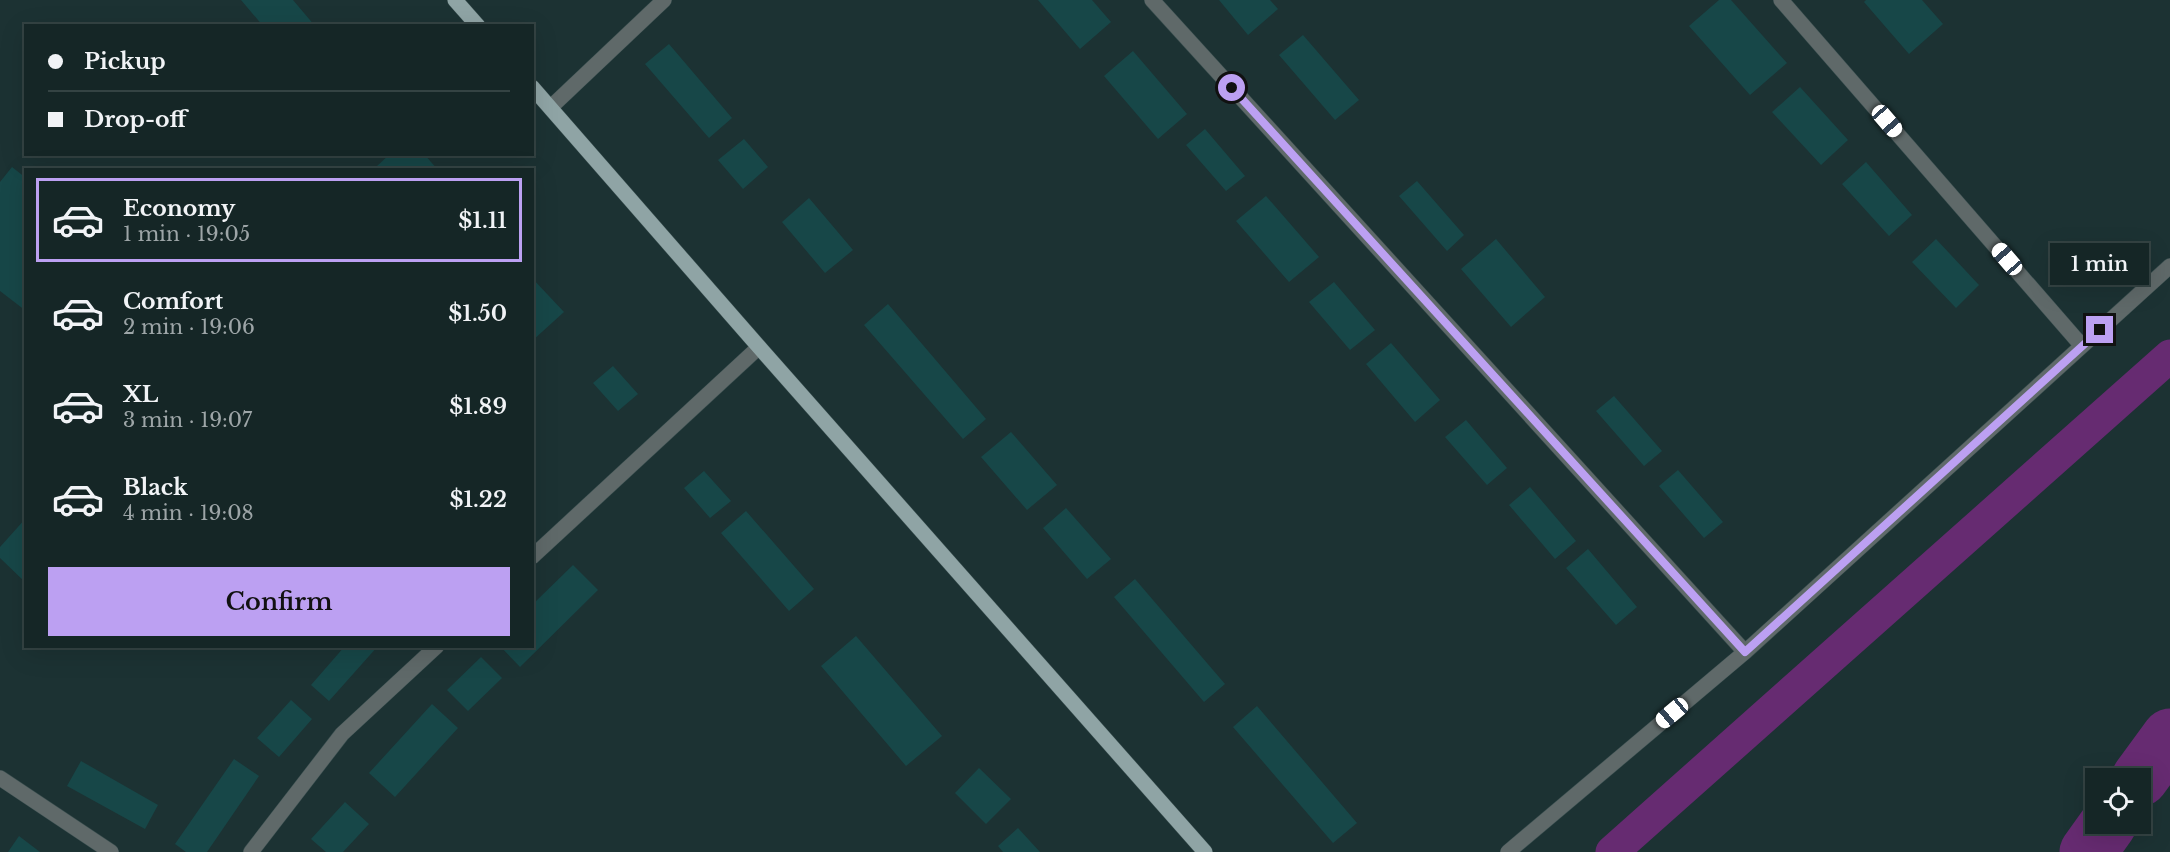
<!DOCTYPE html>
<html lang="en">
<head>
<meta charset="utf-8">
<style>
  body { margin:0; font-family:"Libre Baskerville",serif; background:#1e2e2e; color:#f1f3f6; height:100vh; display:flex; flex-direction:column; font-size:22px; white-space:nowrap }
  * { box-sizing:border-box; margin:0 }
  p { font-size:20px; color:#9da5a7 }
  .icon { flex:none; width:33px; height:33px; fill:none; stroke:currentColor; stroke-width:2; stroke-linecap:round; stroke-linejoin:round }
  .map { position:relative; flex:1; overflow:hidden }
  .side { position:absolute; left:24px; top:168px; width:510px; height:480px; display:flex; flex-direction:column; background:#152626; border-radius:0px; box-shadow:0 6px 24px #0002,0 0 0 2px #344343 }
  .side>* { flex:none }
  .guide { position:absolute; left:24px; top:24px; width:510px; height:132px; border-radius:0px; box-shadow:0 6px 24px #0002,0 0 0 2px #344343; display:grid; align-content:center; height:132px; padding:0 24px; background:#152626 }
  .buttons { position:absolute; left:2085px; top:768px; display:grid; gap:12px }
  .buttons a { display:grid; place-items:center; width:66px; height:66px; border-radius:0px; background:#152626; box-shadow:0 6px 24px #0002,0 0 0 2px #344343; font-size:30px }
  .end { position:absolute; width:27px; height:27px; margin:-14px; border:8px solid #bca0f2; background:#111; box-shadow:0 0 0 3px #111 }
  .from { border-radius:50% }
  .bubble { position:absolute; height:42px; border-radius:0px; background:#152626; box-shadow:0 6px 24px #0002,0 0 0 2px #344343; font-size:20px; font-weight:600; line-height:42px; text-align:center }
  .car { position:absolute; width:18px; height:36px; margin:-18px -9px; border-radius:8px; box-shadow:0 0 4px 2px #0007; background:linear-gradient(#fff 24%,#345 0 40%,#fff 0 76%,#345 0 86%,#fff 0) }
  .guide b { display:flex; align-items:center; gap:21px; height:57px; font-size:22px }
  .guide b+b { border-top:2px solid #344343 }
  .guide i { width:15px; height:15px; background:#f1f3f6 }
  ul { padding:10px 0 0; list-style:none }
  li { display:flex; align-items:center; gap:18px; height:84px; margin:0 12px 9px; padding:0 12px; border:3px solid transparent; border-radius:0px }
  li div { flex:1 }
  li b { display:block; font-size:22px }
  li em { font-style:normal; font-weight:600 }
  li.on { border-color:#bca0f2 }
  li>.icon { width:54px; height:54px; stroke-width:1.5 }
  .button { display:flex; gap:12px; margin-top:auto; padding:12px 24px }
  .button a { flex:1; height:69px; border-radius:0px; background:#bca0f2; color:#111; font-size:24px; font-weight:600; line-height:69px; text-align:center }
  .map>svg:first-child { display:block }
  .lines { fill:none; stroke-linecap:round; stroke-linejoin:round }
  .canal { stroke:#662b71; stroke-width:33 }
  .river { stroke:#662b71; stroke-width:57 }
  .building { fill:#174748 }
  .minor-casing { stroke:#394e4f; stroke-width:16 }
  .major-casing { stroke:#394e4f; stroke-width:16 }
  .minor { stroke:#5f6969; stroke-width:15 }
  .major { stroke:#8fa4a5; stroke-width:15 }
  .route { stroke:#bca0f2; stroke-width:8 }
</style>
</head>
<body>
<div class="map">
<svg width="2170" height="852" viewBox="0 0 2170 852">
  <rect width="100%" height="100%" fill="#1c3233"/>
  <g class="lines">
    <!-- canal -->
    <path class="canal" d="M1612 852 2170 356"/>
    <!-- river -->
    <path class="river" d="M2140 778 2170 737
      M2088 852 2108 824"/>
  </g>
  <!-- building -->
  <path class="building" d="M241 0H293L315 26H263Z
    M1038 0H1092L1111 22 1080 49Z
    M1219 0H1270L1278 9 1248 35Z
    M1719 0H1731L1787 63 1750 95 1689 26Z
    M1866 0H1922L1943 24 1909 54 1864 2Z
    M1303 35 1359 100 1335 120 1279 55Z
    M669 44 732 118 709 138 645 64Z
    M1133 51 1187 114 1158 139 1104 76Z
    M1800 87 1848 140 1821 165 1772 112Z
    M1205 129 1245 176 1226 191 1186 145Z
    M744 139 768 167 743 189 718 160Z
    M390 154H424L438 170H380L377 166Z
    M1866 162 1912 215 1889 236 1842 184Z
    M12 167 26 178V311L0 291V182Z
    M1417 181 1464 235 1447 251 1399 196Z
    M1266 196 1319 257 1289 282 1236 221Z
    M809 198 853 250 825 273 782 222Z
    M1496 239 1545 297 1511 327 1461 269Z
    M1936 239 1979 285 1956 308 1912 262Z
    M532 278 564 312 532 341Z
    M1334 282 1375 330 1350 350 1309 302Z
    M888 304 986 419 963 439 864 325Z
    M1391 343 1440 400 1415 422 1366 364Z
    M613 366 638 394 618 411 593 383Z
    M1614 396 1662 451 1644 466 1596 411Z
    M1466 420 1507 468 1487 485 1445 437Z
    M1011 432 1057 485 1027 510 981 457Z
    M1678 470 1723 522 1704 538 1659 486Z
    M704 471 731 501 710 518 684 488Z
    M1530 487 1576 541 1555 559 1509 505Z
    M1066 508 1111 559 1087 579 1043 528Z
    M746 511 814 589 789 611 721 533Z
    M26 518V583L0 558V547Z
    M1588 549 1637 607 1616 625 1566 568Z
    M573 565 598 590 520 667 500 646H532V605Z
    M1135 579 1225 684 1204 702 1114 597Z
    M856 636 942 736 906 766 821 666Z
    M345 646H378L329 701 311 685Z
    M481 657 502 678 468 711 447 690Z
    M291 700 312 719 279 757 257 738Z
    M432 704 458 728 395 797 369 773Z
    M1257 706 1357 823 1333 843 1233 727Z
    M234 759 259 776 207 852H186L175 844Z
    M81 761 158 805 145 829 67 786Z
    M979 768 1011 799 986 824 955 793Z
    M345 802 369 824 343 852H326L311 839Z
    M1018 828 1040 852H1003L998 846Z
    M19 836 40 852H8Z"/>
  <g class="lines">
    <defs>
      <path id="minor" d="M1152 0 1745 652
        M1781 0 2082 346
        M551 107 664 0
        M532 557 759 347
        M0 778 111 852
        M251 852 342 734 437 646
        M1508 852 1745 652 2170 266"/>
      <path id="major" d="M455 0 478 26
        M532 87 759 347 1205 852"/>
    </defs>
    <!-- minor casing -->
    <use href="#minor" class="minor-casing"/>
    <!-- major casing -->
    <use href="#major" class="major-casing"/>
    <!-- minor -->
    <use href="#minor" class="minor"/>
    <!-- major -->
    <use href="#major" class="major"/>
  </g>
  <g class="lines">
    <!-- route -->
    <path class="route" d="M1232 88 1745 652 2100 330"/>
  </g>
</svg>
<div class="buttons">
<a><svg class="icon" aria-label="locate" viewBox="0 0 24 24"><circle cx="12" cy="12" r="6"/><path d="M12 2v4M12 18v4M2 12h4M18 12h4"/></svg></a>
</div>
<i class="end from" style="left:1232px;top:88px"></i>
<i class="end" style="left:2100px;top:330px"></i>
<div class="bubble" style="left:2050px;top:243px;width:99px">1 min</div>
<i class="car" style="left:1887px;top:121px;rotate:139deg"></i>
<i class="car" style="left:2007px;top:259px;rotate:319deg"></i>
<i class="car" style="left:1672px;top:713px;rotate:230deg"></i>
<div class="guide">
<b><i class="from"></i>Pickup</b>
<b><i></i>Drop-off</b>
</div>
<section class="side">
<ul>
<li class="on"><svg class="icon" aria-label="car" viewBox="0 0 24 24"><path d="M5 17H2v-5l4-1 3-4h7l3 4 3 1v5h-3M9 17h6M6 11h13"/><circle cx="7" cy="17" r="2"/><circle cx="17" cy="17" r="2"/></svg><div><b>Economy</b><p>1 min · 19:05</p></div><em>$1.11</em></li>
<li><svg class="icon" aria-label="car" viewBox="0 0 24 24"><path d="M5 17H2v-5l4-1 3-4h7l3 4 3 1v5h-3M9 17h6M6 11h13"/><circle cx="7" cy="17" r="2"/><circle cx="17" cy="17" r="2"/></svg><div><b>Comfort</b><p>2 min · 19:06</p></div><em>$1.50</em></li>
<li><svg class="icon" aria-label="car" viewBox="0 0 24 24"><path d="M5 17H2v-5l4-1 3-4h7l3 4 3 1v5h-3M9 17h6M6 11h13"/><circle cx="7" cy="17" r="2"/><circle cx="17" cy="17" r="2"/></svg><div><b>XL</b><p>3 min · 19:07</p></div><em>$1.89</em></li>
<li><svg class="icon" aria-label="car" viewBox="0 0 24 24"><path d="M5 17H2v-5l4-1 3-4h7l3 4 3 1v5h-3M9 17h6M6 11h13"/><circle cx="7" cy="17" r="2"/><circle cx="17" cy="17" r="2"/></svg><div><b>Black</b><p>4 min · 19:08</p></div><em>$1.22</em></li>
</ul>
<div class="button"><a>Confirm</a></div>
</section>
</div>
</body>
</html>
